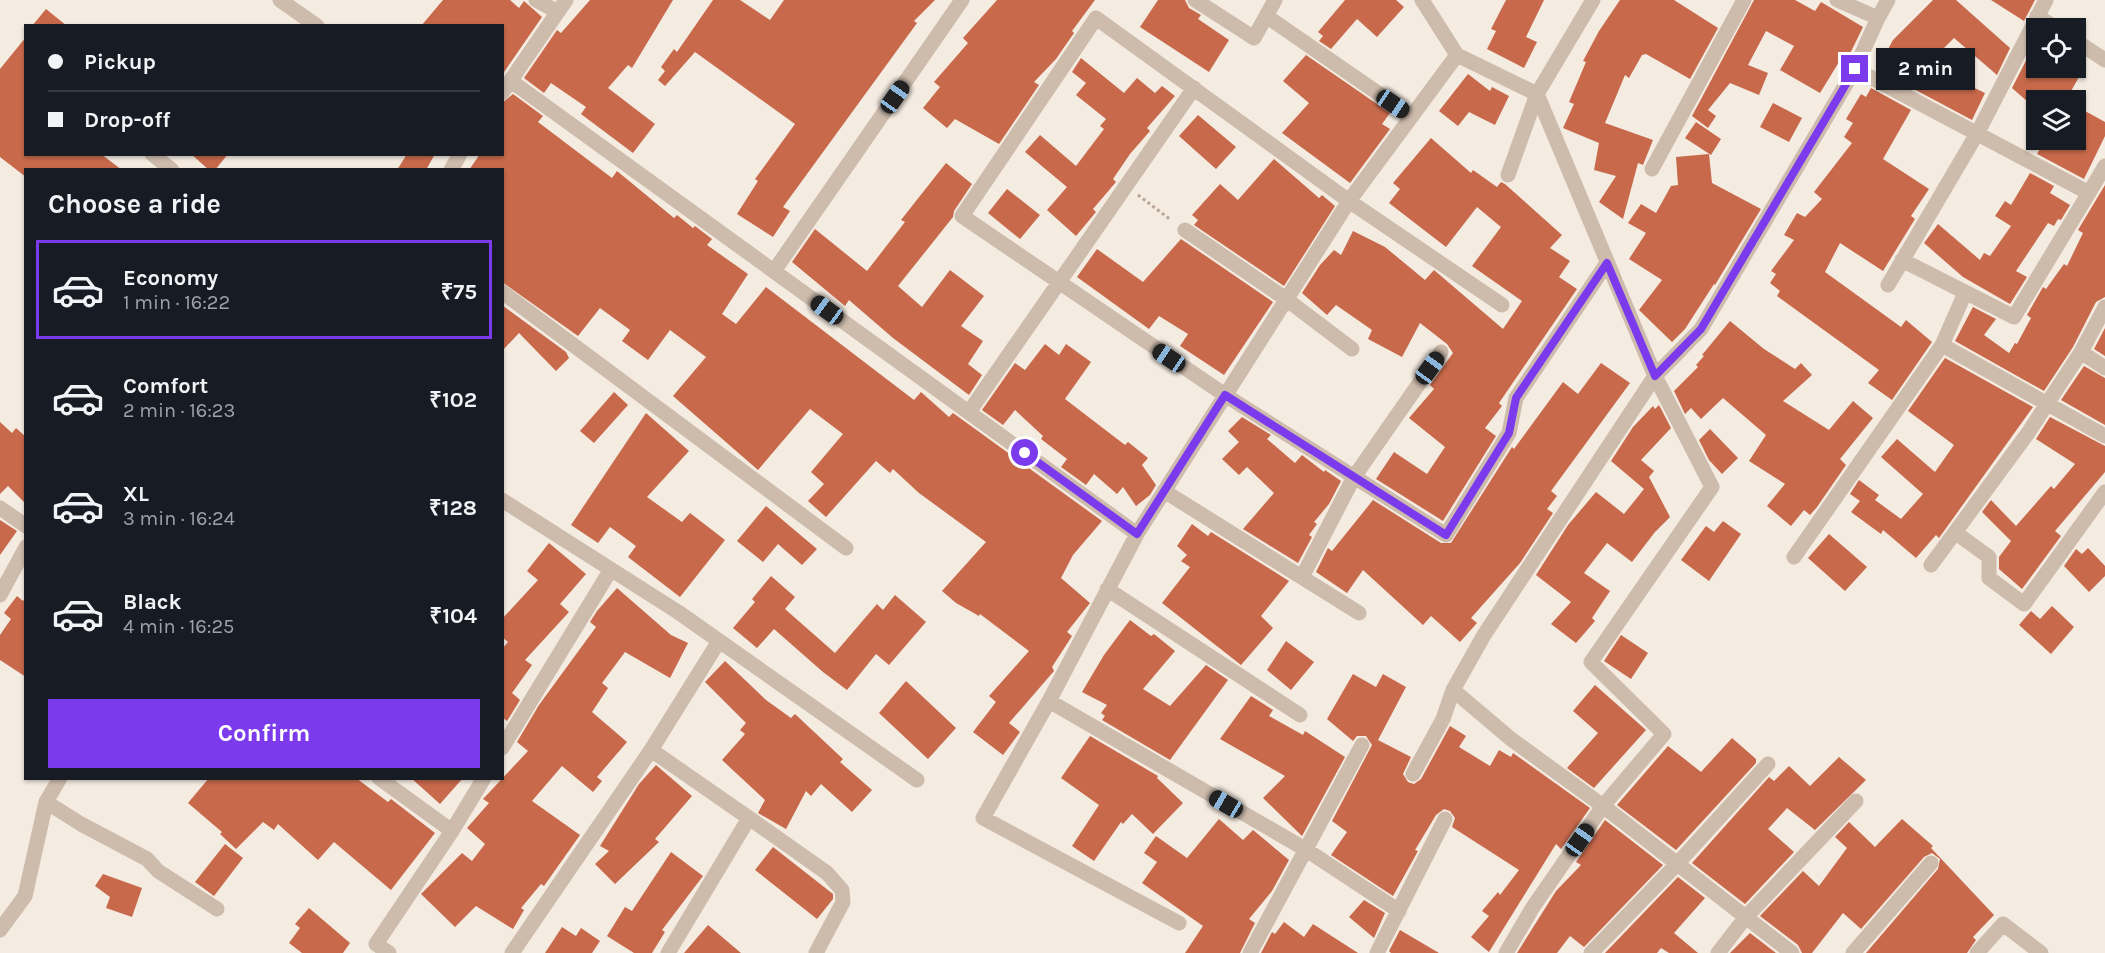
<!DOCTYPE html>
<html lang="en">
<head>
<meta charset="utf-8">
<style>
  body { margin:0; font-family:Karla,sans-serif; background:#242831; color:#f1f3f6; height:100vh; display:flex; flex-direction:column; font-size:22px; white-space:nowrap }
  * { box-sizing:border-box; margin:0 }
  p { font-size:20px; color:#9ea1a6 }
  .icon { flex:none; width:33px; height:33px; fill:none; stroke:currentColor; stroke-width:2; stroke-linecap:round; stroke-linejoin:round }
  .map { position:relative; flex:1; overflow:hidden }
  .side { position:absolute; left:24px; top:168px; width:480px; height:612px; display:flex; flex-direction:column; background:#171b24; border-radius:0px; box-shadow:0 2px 4px #0004 }
  .side>* { flex:none }
  .hud { position:absolute; left:24px; top:24px; width:480px; height:132px; border-radius:0px; box-shadow:0 2px 4px #0004; display:grid; align-content:center; height:132px; padding:0 24px; background:#171b24 }
  .fabs { position:absolute; left:2026px; top:18px; display:grid; gap:12px }
  .fabs a { display:grid; place-items:center; width:60px; height:60px; border-radius:0px; background:#171b24; box-shadow:0 2px 4px #0004; font-size:30px }
  .end { position:absolute; width:27px; height:27px; margin:-14px; border:8px solid #7c3aed; background:#fff; box-shadow:0 0 0 3px #fff }
  .from { border-radius:50% }
  .bubble { position:absolute; height:42px; border-radius:0px; background:#171b24; box-shadow:0 2px 4px #0004; font-size:20px; font-weight:700; line-height:42px; text-align:center }
  .car { position:absolute; width:18px; height:36px; margin:-18px -9px; border-radius:8px; box-shadow:0 0 4px 2px #0007; background:linear-gradient(#222 24%,#8ab4d8 0 40%,#222 0 76%,#8ab4d8 0 86%,#222 0) }
  .hud b { display:flex; align-items:center; gap:21px; height:57px; font-size:22px }
  .hud b+b { border-top:2px solid #363941 }
  .hud i { width:15px; height:15px; background:#f1f3f6 }
  ul { padding:0; list-style:none }
  li { display:flex; align-items:center; gap:18px; height:99px; margin:0 12px 9px; padding:0 12px; border:3px solid transparent; border-radius:0px }
  li div { flex:1 }
  li b { display:block; font-size:22px }
  li em { font-style:normal; font-weight:700 }
  li.on { border-color:#7c3aed }
  li>.icon { width:54px; height:54px; stroke-width:1.5 }
  h2 { padding:0 24px; font-size:27px; line-height:72px }
  .button { display:flex; gap:12px; margin-top:auto; padding:12px 24px }
  .button a { flex:1; height:69px; border-radius:0px; background:#7c3aed; color:#fff; font-size:24px; font-weight:700; line-height:69px; text-align:center }
  .map>svg:first-child { display:block }
  .building { fill:#c8694b }
  .lines { fill:none; stroke-linecap:round; stroke-linejoin:round }
  .path { stroke:#b9a596; stroke-width:3; stroke-dasharray:3 3; stroke-linecap:butt }
  .minor { stroke:#cdbbac; stroke-width:15 }
  .route { stroke:#7c3aed; stroke-width:8 }
</style>
</head>
<body>
<div class="map">
<svg width="2105" height="953" viewBox="0 0 2105 953">
  <rect width="100%" height="100%" fill="#f4ebe1"/>
  <!-- building -->
  <path class="building" d="M443 0H510L519 8 524 1 542 17 502 75V26H421Z
    M590 0H673L632 68 628 65 608 88 655 124 633 153 581 114 586 107 551 83 544 93 524 78 557 30 561 33Z
    M713 0H740L770 20 784 0H935L914 21 917 23 783 207 790 211 773 237 737 214 758 181 755 179 795 124 695 52 665 86 658 80 665 71 661 67 674 49 677 52Z
    M997 0H1095L1072 31 1074 33 1056 59 1034 82 1039 85 999 144 955 119 947 128 923 108 940 87 934 82 968 43 963 38Z
    M1158 0H1185L1189 8 1201 15 1198 19 1229 40 1209 72 1140 27Z
    M1345 0H1396L1404 7 1377 37 1357 19 1331 49 1319 41 1323 36 1318 32Z
    M1506 0H1544L1526 37 1537 42 1524 68 1487 49 1496 31 1491 29Z
    M1620 0H1674L1718 28 1690 79 1646 54 1642 55 1629 78 1625 75 1605 123 1653 140 1643 165 1638 163 1623 219 1599 202 1616 176 1594 170 1599 143 1563 128 1574 104 1569 102 1586 62 1583 61 1599 31Z
    M1754 0H1795L1815 11 1821 2 1863 27 1844 66 1839 62 1820 93 1780 70 1794 46 1766 31 1748 65 1768 73 1759 95 1730 83 1708 110 1716 116 1708 128 1692 116Z
    M1933 0H1956L2010 48 1997 75 1954 38 1927 65 1985 93 1972 120 1880 71 1883 66 1880 64 1893 40Z
    M1991 0H2035L2024 21Z
    M46 9 67 26H32Z
    M26 37V154H101L122 170H26V177L0 157V69Z
    M2037 39V68H2084L2066 100H2037V110L2012 88Z
    M1306 55 1390 113 1382 124 1390 129 1350 183 1282 133 1309 103 1283 81Z
    M1081 58 1124 93 1137 78 1155 93 1162 86 1175 96 1147 128 1150 131 1130 154 1113 179 1116 182 1093 209 1096 212 1076 236 1047 210 1067 187 1025 152 1040 135 1076 166 1104 129 1100 126 1106 119 1076 95 1086 83 1072 72Z
    M1468 74 1490 91 1492 87 1509 96 1495 125 1469 112 1458 126 1439 111Z
    M1871 88 1911 110 1883 159 1929 189 1911 216 1915 219 1883 271 1840 243 1825 272 1901 327 1906 320 1932 342 1892 400 1868 383 1879 370 1777 296 1780 291 1770 283 1776 274 1771 271 1794 240 1784 235 1797 213 1805 217 1822 199 1814 192 1852 143 1844 137 1853 123 1846 119 1861 94 1866 97Z
    M513 94 543 116 538 122 612 178 617 171 674 218 677 215 693 228 695 226 712 239 707 245 748 274 722 314 736 324 766 287 914 400 921 392 949 417 953 413 1102 521 1073 555 1061 578 1090 603 1067 632 1072 636 1052 667 1054 671 1009 723 1020 732 1003 755 973 732 996 702 989 696 1029 651 980 614 979 616 956 603 942 591 986 542 919 493 893 469 890 473 876 461 826 517 808 501 824 484 811 472 843 434 810 409 758 470 673 396 706 357 670 330 648 360 622 341 630 330 600 308 578 336 502 282V170H469L480 154H502V103Z
    M1773 103 1802 118 1789 142 1760 127Z
    M2076 106 2105 122V136L2084 179 2037 154 2045 140H2076Z
    M1198 115 1236 147 1216 169 1179 136Z
    M1696 122 1721 139 1711 155 1685 138Z
    M1431 138 1471 173 1473 170 1497 187 1501 182 1505 184 1562 235 1550 248 1570 261 1559 277 1577 289 1499 403 1502 406 1485 428 1496 436 1443 521 1376 479 1394 452 1427 474 1445 447 1409 418 1434 389 1430 385 1453 353 1447 344 1420 323 1402 357 1368 339 1372 330 1336 305 1327 315 1302 293 1320 265 1334 250 1341 255 1353 231 1385 247 1425 280 1434 270 1503 329 1522 301 1472 266 1501 227 1477 207 1446 247 1389 203 1400 189 1393 183Z
    M191 154H228L215 170H209Z
    M407 154H435L426 170H397Z
    M1709 154 1712 183 1761 209 1715 285 1714 284 1685 329 1672 342 1639 310 1662 280 1629 259 1646 233 1628 223 1641 204 1656 213 1671 186 1678 185 1676 157Z
    M1274 159 1319 198 1322 195 1335 206 1284 286 1194 225 1198 220 1192 215 1220 184 1238 200Z
    M946 163 972 184 954 211 953 217 898 286 922 307 950 270 984 296 961 326 983 341 968 364 982 375 969 395 893 338 849 300 845 306 792 262 815 229 867 271 905 222 901 220Z
    M2030 173 2054 186 2050 193 2070 205 2061 220 2058 219 2054 226 2048 223 2016 271 2027 277 2010 304 1963 277 1924 243 1938 224 1980 260 1984 253 1990 256 2011 226 1995 216 2005 201 2011 205Z
    M2105 185V297L2096 302 2073 347 2044 391 1955 341 1973 307 1996 319 1984 335 2009 353 2015 343 2017 344 2031 318 2027 315 2043 287 2046 289 2064 264 2067 266 2083 233 2078 230Z
    M1007 189 1040 215 1020 239 988 213Z
    M1181 239 1273 302 1224 375 1180 346 1188 334 1159 316 1149 329 1077 277 1097 249 1143 282Z
    M502 305 566 352 569 358 556 371 519 333 502 351Z
    M1730 321 1764 349 1795 369 1801 363 1812 375 1783 401 1829 430 1853 401 1873 418 1840 459 1846 465 1817 507 1810 515 1804 510 1791 526 1767 506 1785 484 1749 461 1766 435 1723 398 1701 419 1691 408 1685 414 1674 391 1698 367 1696 365 1704 356 1702 355Z
    M2105 328V356L2094 349Z
    M1045 344 1059 355 1066 344 1091 362 1065 399 1125 445 1128 442 1148 458 1142 465 1156 485 1150 495 1136 506 1123 487 1117 494 1094 474 1086 485 1061 467 1067 459 1041 439 1043 436 1015 410 1003 425 982 410 1015 363 1025 370Z
    M1945 358 2033 407 1939 538 1936 535 1916 558 1883 530 1881 534 1851 512 1860 501 1850 494 1859 480 1879 495 1875 500 1901 519 1923 494 1881 457 1897 439 1935 472 1954 445 1908 411Z
    M1601 363 1630 383 1551 491 1557 496 1547 509 1553 513 1520 563 1471 618 1477 623 1460 642 1431 616 1423 625 1363 570 1347 593 1316 572 1328 548 1332 551 1373 500 1441 543H1451L1512 447 1514 449 1563 382 1578 394Z
    M2084 366 2105 378V425L2061 400Z
    M614 392 628 405 594 443 580 431Z
    M1659 405 1671 428 1641 460 1654 471 1649 477 1670 517 1655 532 1632 562 1607 543 1584 573 1610 591 1592 618 1595 621 1576 643 1551 624 1571 602 1536 575 1568 525 1596 492 1624 514 1644 489 1611 461 1633 427 1653 406 1655 409Z
    M646 413 689 451 647 497 682 522 690 513 725 540 680 597 628 557 636 546 610 527 598 543 571 525Z
    M1242 417 1271 435 1267 439 1295 463 1302 455 1324 472 1325 470 1341 481 1329 504 1314 522 1317 524 1309 535 1312 537 1298 563 1243 529 1274 493 1247 467 1239 475 1222 459 1239 442 1228 431Z
    M2050 417 2105 446V472L2055 531 2061 536 2022 589 1999 569V557L2011 541 1982 512 1991 500 2016 526 2051 486 2054 489 2075 464 2036 439Z
    M0 422 12 433 16 428 26 437V504L8 486 0 494Z
    M1710 429 1738 458 1722 474 1709 460 1699 440Z
    M766 506 817 549 802 565 778 544 763 562 737 541Z
    M0 520 17 531 0 555Z
    M1723 521 1741 534 1709 581 1681 560 1706 526 1714 532Z
    M1192 524 1208 536 1211 532 1289 581 1261 616 1273 628 1241 665 1162 603 1190 567 1181 561 1187 555 1177 546Z
    M1829 534 1867 567 1845 591 1808 558Z
    M549 543 586 574 560 604 569 612 525 660 532 665 512 693 520 700 507 721 502 717V649L508 642 502 637V619L538 580 527 571Z
    M2088 548 2105 566V576L2089 592 2064 566 2076 549 2082 554Z
    M771 576 795 597 785 609 835 653 877 604 883 610 895 595 926 622 889 665 876 654 847 690 823 672 774 629 757 648 733 628 755 602 752 599Z
    M617 588 671 635 688 643 670 678 625 652 602 683 608 688 592 712 627 742 597 777 602 781 593 792 562 766 532 801 580 835 544 886 541 884 521 908 524 910 513 929 476 906 455 927 421 894 462 853 472 861 485 844 467 828 489 803 483 799 528 751 517 742 539 705 596 627 590 622 597 611Z
    M17 596 23 601 26 597V677L0 660V635L11 619 4 613Z
    M2052 606 2074 627 2051 654 2019 625 2031 611 2040 619Z
    M1130 620 1151 636 1154 634 1175 651 1143 689 1170 706 1206 665 1228 680 1170 760 1102 720 1105 716 1101 713 1107 705 1082 692 1104 655Z
    M1621 635 1648 653 1631 679 1604 661Z
    M1286 641 1314 662 1291 690 1267 670Z
    M725 661 766 700 791 718 795 714 843 759 840 762 872 790 852 812 821 784 811 796 806 791 786 829 758 813 765 800 722 760 745 734 740 730 746 723 705 682Z
    M1353 674 1376 687 1383 674 1406 687 1378 740 1411 757 1403 774 1408 782 1414 784 1421 779 1450 726 1466 736 1459 747 1490 766 1499 750 1511 757 1513 753 1590 808 1561 849 1556 844 1489 952 1471 937 1489 916 1482 911 1498 892 1500 895 1519 870 1452 827 1455 818 1450 811 1444 809 1436 815 1415 850 1418 851 1393 896 1331 855 1347 832 1332 821 1372 745 1366 736H1357L1353 741 1327 719Z
    M906 681 956 728 928 759 879 713Z
    M1595 685 1646 730 1594 788 1567 768 1598 733 1573 711Z
    M1251 696 1273 710 1269 716 1303 735 1305 731 1345 757 1302 836 1263 798 1285 776 1220 739Z
    M1090 736 1158 776 1157 778 1183 803 1153 834 1132 814 1123 824 1121 822 1094 861 1072 846 1099 805 1061 778Z
    M1732 738 1756 759V763L1676 850 1617 805 1668 746 1701 772Z
    M1839 757 1866 780 1815 830 1787 808 1768 829 1794 852 1745 904 1692 863 1769 777 1774 781 1789 766 1810 786Z
    M656 765 692 796 655 839 659 842 615 884 595 864 609 851 600 846 639 784Z
    M209 778H356L388 802 391 799 435 833 391 890 334 842 318 860 278 824 274 830 263 822 236 849 220 834 222 832 188 803Z
    M411 778H463L440 804Z
    M1219 819 1243 840 1253 830 1289 860 1272 891 1249 919 1255 923 1240 953H1185L1203 926 1142 883 1157 862 1144 853 1156 836 1187 858Z
    M1902 819 1933 846 1931 848 1994 915 1973 937 1976 940 1967 953H1866L1938 869 1940 859 1932 853 1924 857 1861 929 1843 913 1812 953H1802L1798 945 1760 916 1803 871 1819 886 1847 848 1835 837 1849 822 1875 847Z
    M1605 820 1663 865 1584 947 1570 936 1557 953H1517L1556 891 1581 865 1576 862Z
    M225 844 243 858 214 896 195 882Z
    M773 847 833 894V899L817 919 755 870Z
    M671 852 703 876 662 930 665 932 652 953H634L607 936 625 907 632 911Z
    M103 874 142 888 132 917 106 908 110 897 95 886Z
    M1678 877 1705 898 1674 933 1698 953H1669L1661 948 1657 953H1605Z
    M1364 900 1385 913 1374 938 1349 917Z
    M309 908 350 943 343 953H302L289 943 300 928 295 924Z
    M1284 922 1304 937 1313 924 1358 953H1261L1272 932 1275 934Z
    M708 925 741 953H684Z
    M562 927 576 936 581 928 600 941 592 953H545Z
    M1400 930 1439 953H1391L1389 951Z
    M1750 933 1776 953H1730Z"/>
  <g class="lines">
    <!-- path -->
    <path class="path" d="M1138 195 1171 220"/>
    <!-- minor -->
    <path class="minor" d="M280 0 317 26
      M536 0 556 11
      M1195 0 1254 38 1275 0
      M1422 0 1457 55
      M1593 0 1537 94 1457 55 1349 201 1096 18 962 216 1225 395 1446 535 1509 433 1516 398 1607 263
      M1266 16 1411 116
      M2037 16 2056 28
      M1878 18 1888 0
      M2076 41 2105 60
      M1855 69 2089 193
      M511 81 1137 534 1349 201 1502 305
      M502 93 566 0
      M152 154 172 170
      M1652 169 1744 0
      M451 170 460 154
      M1508 175 1537 94
      M1185 230 1286 299 1352 349
      M1902 260 2014 317 2105 166
      M774 271 962 0
      M1888 285 1978 132 2046 0
      M502 292 846 548
      M2105 307 2081 352 2105 368
      M1942 345 2105 436
      M969 412 1194 88
      M1164 491 1359 613
      M502 500 678 612 917 780
      M0 508 26 526
      M1956 533 1989 557V578L2024 604 2105 492
      M1137 534 1049 701 983 818 1179 923
      M1794 557 1942 345 1965 293
      M1931 565 2028 433 2081 352
      M1302 577 1354 477 1441 352
      M1107 589 1300 715
      M0 595 26 547
      M1049 701 1305 849 1399 911
      M502 748 610 571
      M651 750 749 818 668 953
      M1413 774 1443 719 1453 690
      M379 778 452 831 484 778
      M46 802 60 778
      M749 818 827 873 842 890 843 902 816 953
      M0 930 25 896 46 802 81 824 147 859 158 871 217 909
      M389 953 376 944 452 831
      M512 953 651 750 719 641
      M1250 953 1362 745
      M1377 953 1445 819
      M1506 953 1533 907 1603 806 1511 739 1453 690 1484 635 1655 376 1537 94
      M1591 953 1677 864 1768 764
      M1718 953 1745 918 1856 801
      M1792 953 1603 806 1664 734 1591 662 1712 487 1655 376 1701 329 1855 69 1878 18 1837 0
      M1853 953 1931 863
      M1977 953 2003 924 2041 953"/>
  </g>
  <g class="lines">
    <!-- route -->
    <path class="route" d="M1025 453 1137 534 1225 395 1446 535 1509 433 1516 398 1607 263 1655 376 1701 329 1855 69"/>
  </g>
</svg>
<div class="fabs">
<a><svg class="icon" aria-label="locate" viewBox="0 0 24 24"><circle cx="12" cy="12" r="6"/><path d="M12 2v4M12 18v4M2 12h4M18 12h4"/></svg></a>
<a><svg class="icon" aria-label="layers" viewBox="0 0 24 24"><path d="M12 4l9 5-9 5-9-5zM3 14l9 5 9-5"/></svg></a>
</div>
<i class="end from" style="left:1025px;top:453px"></i>
<i class="end" style="left:1855px;top:69px"></i>
<div class="bubble" style="left:1876px;top:48px;width:99px">2 min</div>
<i class="car" style="left:895px;top:97px;rotate:35deg"></i>
<i class="car" style="left:1393px;top:104px;rotate:124deg"></i>
<i class="car" style="left:827px;top:310px;rotate:306deg"></i>
<i class="car" style="left:1169px;top:358px;rotate:304deg"></i>
<i class="car" style="left:1430px;top:368px;rotate:36deg"></i>
<i class="car" style="left:1226px;top:804px;rotate:300deg"></i>
<i class="car" style="left:1580px;top:840px;rotate:35deg"></i>
<div class="hud">
<b><i class="from"></i>Pickup</b>
<b><i></i>Drop-off</b>
</div>
<section class="side">
<h2>Choose a ride</h2>
<ul>
<li class="on"><svg class="icon" aria-label="car" viewBox="0 0 24 24"><path d="M5 17H2v-5l4-1 3-4h7l3 4 3 1v5h-3M9 17h6M6 11h13"/><circle cx="7" cy="17" r="2"/><circle cx="17" cy="17" r="2"/></svg><div><b>Economy</b><p>1 min · 16:22</p></div><em>₹75</em></li>
<li><svg class="icon" aria-label="car" viewBox="0 0 24 24"><path d="M5 17H2v-5l4-1 3-4h7l3 4 3 1v5h-3M9 17h6M6 11h13"/><circle cx="7" cy="17" r="2"/><circle cx="17" cy="17" r="2"/></svg><div><b>Comfort</b><p>2 min · 16:23</p></div><em>₹102</em></li>
<li><svg class="icon" aria-label="car" viewBox="0 0 24 24"><path d="M5 17H2v-5l4-1 3-4h7l3 4 3 1v5h-3M9 17h6M6 11h13"/><circle cx="7" cy="17" r="2"/><circle cx="17" cy="17" r="2"/></svg><div><b>XL</b><p>3 min · 16:24</p></div><em>₹128</em></li>
<li><svg class="icon" aria-label="car" viewBox="0 0 24 24"><path d="M5 17H2v-5l4-1 3-4h7l3 4 3 1v5h-3M9 17h6M6 11h13"/><circle cx="7" cy="17" r="2"/><circle cx="17" cy="17" r="2"/></svg><div><b>Black</b><p>4 min · 16:25</p></div><em>₹104</em></li>
</ul>
<div class="button"><a>Confirm</a></div>
</section>
</div>
</body>
</html>
